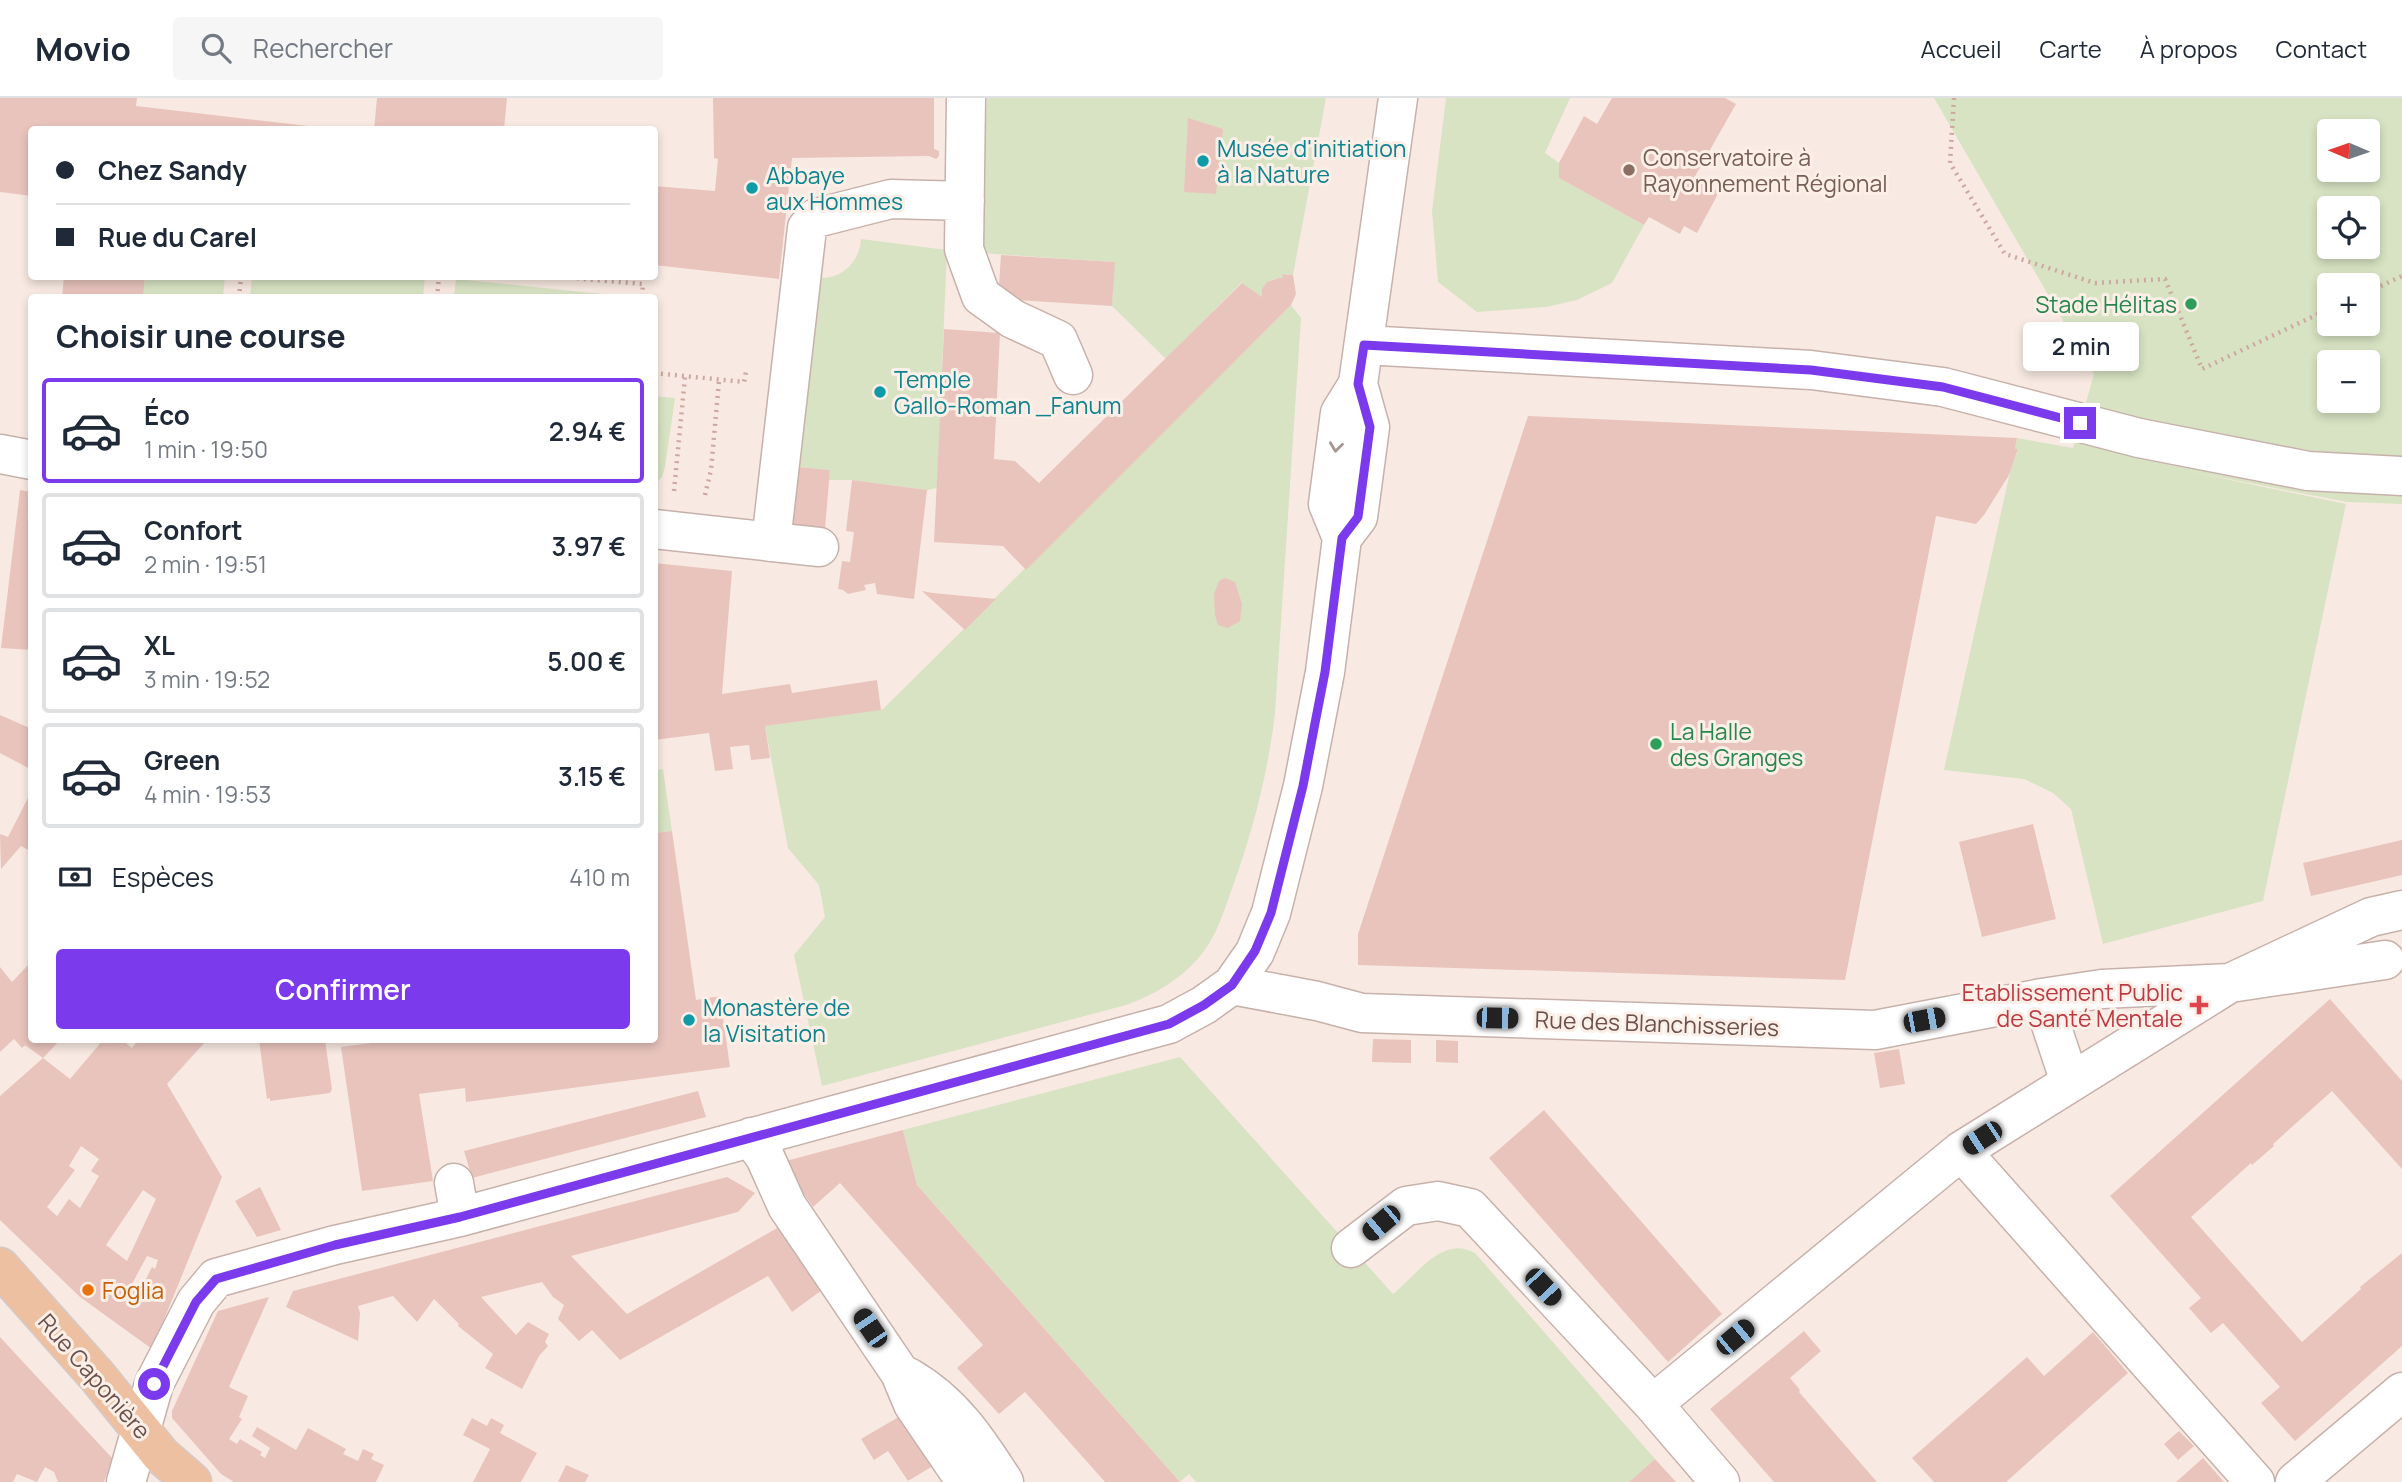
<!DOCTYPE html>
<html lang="fr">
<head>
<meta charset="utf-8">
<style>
  body { margin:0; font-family:Manrope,sans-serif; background:#f6f6f7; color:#1f2937; height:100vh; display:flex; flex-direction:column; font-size:26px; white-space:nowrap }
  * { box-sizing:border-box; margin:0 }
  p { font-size:23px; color:#747a83 }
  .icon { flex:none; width:38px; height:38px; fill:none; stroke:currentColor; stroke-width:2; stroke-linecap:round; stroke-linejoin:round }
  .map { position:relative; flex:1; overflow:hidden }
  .side { position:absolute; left:28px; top:196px; width:630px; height:749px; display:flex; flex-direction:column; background:#fff; border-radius:7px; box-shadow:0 4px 10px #0003 }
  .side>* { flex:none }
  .guide { position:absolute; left:28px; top:28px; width:630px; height:154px; border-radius:7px; box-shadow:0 4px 10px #0003; display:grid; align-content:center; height:154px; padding:0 28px; background:#fff }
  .needle { width:46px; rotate:272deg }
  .controls { position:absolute; left:2317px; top:21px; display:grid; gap:14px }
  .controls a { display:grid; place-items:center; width:63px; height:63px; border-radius:7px; background:#fff; box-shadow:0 4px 10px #0003; font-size:35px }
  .end { position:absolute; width:32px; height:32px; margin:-16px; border:9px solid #7c3aed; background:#fff; box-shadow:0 0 0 4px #fff }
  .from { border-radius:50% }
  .bubble { position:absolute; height:49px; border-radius:7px; background:#fff; box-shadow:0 4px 10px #0003; font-size:23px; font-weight:600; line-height:49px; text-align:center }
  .car { position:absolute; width:21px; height:42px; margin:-21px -10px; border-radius:9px; box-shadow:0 0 5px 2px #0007; background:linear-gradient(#222 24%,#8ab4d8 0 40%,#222 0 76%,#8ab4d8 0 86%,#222 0) }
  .guide b { display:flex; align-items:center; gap:24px; height:66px; font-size:26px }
  .guide b+b { border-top:2px solid #e0e1e3 }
  .guide i { width:18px; height:18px; background:#1f2937 }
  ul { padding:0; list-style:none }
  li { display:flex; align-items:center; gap:21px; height:105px; margin:0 14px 10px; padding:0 14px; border:4px solid #e0e1e3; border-radius:7px }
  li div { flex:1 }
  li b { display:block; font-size:26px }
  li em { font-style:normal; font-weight:600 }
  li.active { border-color:#7c3aed }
  li>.icon { width:63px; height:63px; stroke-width:1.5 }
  h2 { padding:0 28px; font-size:32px; line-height:84px }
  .pay { display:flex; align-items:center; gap:18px; height:77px; padding:0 28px; font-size:26px }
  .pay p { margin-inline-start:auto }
  .button { display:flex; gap:14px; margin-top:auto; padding:14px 28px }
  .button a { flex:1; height:80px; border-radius:7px; background:#7c3aed; color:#fff; font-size:28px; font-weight:600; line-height:80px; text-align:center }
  header { display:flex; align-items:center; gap:42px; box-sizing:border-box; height:98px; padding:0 35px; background:#fff; border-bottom:2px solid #e0e1e3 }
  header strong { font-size:33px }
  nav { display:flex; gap:38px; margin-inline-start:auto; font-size:24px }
  .search { width:490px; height:63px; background:#f6f6f7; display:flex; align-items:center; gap:18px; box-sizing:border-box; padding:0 24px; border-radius:7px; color:#747a83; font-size:26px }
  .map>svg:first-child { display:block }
  .green { fill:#d8e3c3; fill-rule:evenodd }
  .building { fill:#e9c4bd; fill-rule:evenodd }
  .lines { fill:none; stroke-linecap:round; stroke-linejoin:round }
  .minor-casing { stroke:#c7b1ab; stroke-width:41 }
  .major-casing { stroke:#d3cac9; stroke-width:41 }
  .path { stroke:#cda8a1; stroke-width:4.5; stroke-dasharray:2 5; stroke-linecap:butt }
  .minor { stroke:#fff; stroke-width:38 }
  .major { stroke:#eec0a2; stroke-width:38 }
  .oneway { stroke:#a79694 }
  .route { stroke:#7c3aed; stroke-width:9 }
  .culture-dot { fill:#0f9aa8; stroke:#fcefe7; stroke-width:2.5 }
  .education-dot { fill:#8d6e63; stroke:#fcefe7; stroke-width:2.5 }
  .leisure-dot { fill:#2e9e5b; stroke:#fcefe7; stroke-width:2.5 }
  .health-dot { fill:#e0444e; stroke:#fcefe7; stroke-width:2.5 }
  .food-dot { fill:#e8710a; stroke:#fcefe7; stroke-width:2.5 }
  .labels { text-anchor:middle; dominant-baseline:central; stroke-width:6; stroke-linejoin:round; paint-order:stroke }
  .culture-label { font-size:23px; fill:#0d838f; stroke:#fcefe7; text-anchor:start }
  .education-label { font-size:23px; fill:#785e54; stroke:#fcefe7; text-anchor:start }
  .leisure-label { font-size:23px; fill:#27864d; stroke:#fcefe7; text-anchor:end }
  .health-label { font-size:23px; fill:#be3a42; stroke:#fcefe7; text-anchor:end }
  .street-label { font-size:23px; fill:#6c504c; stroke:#fcefe7 }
  .food-label { font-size:23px; fill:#c56008; stroke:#fcefe7; text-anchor:start }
</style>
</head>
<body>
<header>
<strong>Movio</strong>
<div class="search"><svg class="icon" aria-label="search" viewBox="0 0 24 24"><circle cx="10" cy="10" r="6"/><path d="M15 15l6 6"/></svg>Rechercher</div>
<nav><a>Accueil</a><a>Carte</a><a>À propos</a><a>Contact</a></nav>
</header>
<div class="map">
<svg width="2402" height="1384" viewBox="0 0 2402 1384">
  <rect width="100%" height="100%" fill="#f8eae2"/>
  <!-- green -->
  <path class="green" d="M987 0H1326L1293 177 1283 176V180C1270 179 1262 187 1262 199L1241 185 1166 261 1112 208 1114 164 979 155Z
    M1446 0H1570L1545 55 1559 65V80L1644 127 1612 185 1577 202 1546 209 1477 214 1438 184 1432 113Z
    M1934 0H2402V406L2347 404 2187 373 2346 406 2263 803 2103 846 2071 711 2053 695 2024 681 1944 672 2010 374 2018 352 2015 351 2017 340 2073 350 2094 276ZM2329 33H2368V72H2329ZM2329 110H2368V149H2329ZM2329 187H2368V226H2329ZM2329 264H2368V303H2329Z
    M861 141 947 152 937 390 927 392 852 382H829L830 372 799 369 815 179C839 184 860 165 861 141Z
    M145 179H225L223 199H143Z
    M252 179V178L425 179 423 199H250Z
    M456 181 621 198V199H454Z
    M1291 207 1301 220 1275 615C1268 674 1254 729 1234 785 1225 809 1219 833 1204 853 1184 880 1156 896 1126 907L822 988 794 857 825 819 819 787 788 750 765 628 883 611Z
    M655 298 675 300 665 369 662 379 655 386Z
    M663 671 672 733 655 735 654 672Z
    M1180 959 1393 1196C1416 1178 1442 1136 1475 1155L1655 1361 1629 1384H1196L1189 1376 1180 1384 917 1087 903 1032Z"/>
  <!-- building -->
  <path class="building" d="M0 0H137L136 8 325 30V32H32V98L0 94Z
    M377 0H507L504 32H374Z
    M713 0H934V51L939 53V58L936 61 929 58 792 60 779 181 654 167V88L715 93 718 61 714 60Z
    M1612 0H1725L1736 6 1694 80 1719 94 1697 135 1684 128 1680 136 1649 119 1644 127 1559 80V65L1584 18 1597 26Z
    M1188 20 1223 31 1216 96 1184 94Z
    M1001 157 1115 164 1112 208 998 201Z
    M1282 176 1293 177 1296 196 1291 207 1026 472 1003 448 934 444 944 231 1000 235 994 361 1015 363 1039 385 1242 185 1262 199V191L1267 184 1278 180H1283Z
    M64 178H145L143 200H62Z
    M1528 318 2017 340 2015 351H2018L2009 377 1984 417 1976 426 1936 418 1845 882 1358 867V836Z
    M799 369 830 372 825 431 793 428Z
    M852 382 927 392 914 501 877 496 875 485 864 487 866 492 848 496 843 492 838 491 842 463 850 464 854 434 846 433Z
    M20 392 32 394V552L1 550Z
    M654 465 732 473 722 596 790 586 792 595 877 582 881 612 765 628 770 660 751 662 749 647 730 649 733 671 715 673 709 635 654 642Z
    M1225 480 1235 484 1242 506 1240 523 1228 530 1218 527 1215 517 1214 496 1219 483Z
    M922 493 933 495 996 501 965 532Z
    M0 617 32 631V672L0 655Z
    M32 692V754L21 748 1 771 0 736 8 739Z
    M2033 726 2056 821 1982 839 1959 744Z
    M672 733 696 902 720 898 730 969 466 1004 465 990 419 996 433 1083 362 1093 341 949 395 942H654V735Z
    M2402 742V777L2311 798 2303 765Z
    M28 867 32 869V894L29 897 32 900V942H60L43 960 70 981 103 942H122L132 950 138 942H207L167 986 222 1079 152 1251 80 1199 0 1122V998L43 960 25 947 22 950 14 941 0 954V869L12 884ZM81 1048 99 1061 91 1073 99 1078 80 1110 69 1101 57 1118 47 1109 75 1072 69 1068ZM143 1092 156 1101 127 1163 106 1147ZM147 1158 158 1162 155 1171 152 1169 140 1193 132 1186Z
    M2330 901 2402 983V1071L2332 993 2273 1046 2274 1048 2252 1067 2251 1065 2191 1119 2302 1244 2361 1191 2360 1189 2402 1155V1248L2295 1343 2261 1305 2280 1289 2223 1225 2211 1235 2189 1210 2201 1200 2110 1098Z
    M1373 941 1411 942V965L1372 964Z
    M259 942H325L332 991 330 995 270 1003V1000L267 1001Z
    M1436 942 1458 943V965L1436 964Z
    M1899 951 1905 986 1880 990 1874 955Z
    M698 993 706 1019 472 1080 464 1053Z
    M1544 1012 1722 1216 1668 1264 1489 1060Z
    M903 1032 917 1087 1180 1384H1105L1025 1294 999 1316 957 1270 983 1247 840 1085 813 1109 782 1064Z
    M727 1079 755 1095 738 1114 571 1158 627 1216 779 1129 822 1192 792 1214 768 1178 620 1262 592 1232 579 1243 558 1221 564 1207 553 1199 542 1184 481 1199 516 1237 528 1224 549 1236 545 1244 548 1248 539 1258 522 1291 485 1270 493 1256 458 1228 459 1226 434 1201 417 1224 393 1198 358 1208 360 1215 358 1243 286 1209 293 1193Z
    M260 1089 281 1132 257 1139 235 1103Z
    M269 1199 229 1289 248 1298 239 1319 242 1321 229 1341 237 1346 240 1341 262 1354 260 1357 265 1360 270 1350 252 1338 257 1329 296 1352 308 1330 346 1351 343 1356 358 1363 363 1351 374 1356 371 1361 384 1367 376 1384H234L221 1376 172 1320V1313L218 1213Z
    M1804 1233 1821 1253 1790 1280 1800 1292 1799 1294 1877 1384H1774L1710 1311Z
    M2093 1234 2128 1275 2006 1384H1934L1912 1360 2027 1259 2044 1278Z
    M0 1239 112 1360 104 1384H58L54 1374 45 1369 37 1384 17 1376 13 1384H0Z
    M907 1314 941 1363 908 1383 888 1353 874 1362 861 1341Z
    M472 1320 487 1328 491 1320 504 1327 500 1335 537 1355 521 1384H473L490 1351 463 1337Z
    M2179 1333 2194 1348 2178 1362 2164 1346Z
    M2203 1360 2224 1384H2176Z
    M1655 1361 1676 1384H1629Z
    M566 1367 589 1377 585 1384H558Z"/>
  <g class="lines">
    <defs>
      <path id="minor" d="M966 0 964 151 981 198 1013 221 1058 242 1073 277
        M1364 247 1811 272 1943 289 2139 340 2308 373 2402 378
        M0 356 32 362
        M654 431 819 449
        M1342 440 1358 419 1370 329 1358 286
        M771 444 807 130 816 120 891 101 965 103
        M1232 887 1317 903 1362 915 1875 932 2042 900
        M2070 984 2042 900 2102 891 2230 885 2385 862
        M751 1039 765 1059 787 1108 900 1275 913 1306 966 1384
        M1961 1053 2255 1384
        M454 1085 460 1119
        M1351 1150 1406 1108 1438 1103 1470 1110 1653 1306 1720 1384
        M908 1279C953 1305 977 1342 1004 1384
        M1653 1306 1961 1053 2230 885 2371 819 2402 812
        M126 1384 154 1286 196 1204 216 1180 335 1147 460 1119 1169 926 1204 907 1232 887 1255 854 1271 815 1303 688 1325 574 1342 440 1328 406 1340 315 1358 286 1398 0
        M2295 1384 2402 1294"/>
      <path id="major" d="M0 1169 97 1278 161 1357 192 1384"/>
    </defs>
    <!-- minor casing -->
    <use href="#minor" class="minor-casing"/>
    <!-- major casing -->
    <use href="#major" class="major-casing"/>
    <!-- path -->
    <path class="path" d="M1954 0 1950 65 2005 156 2095 185 2165 181 2202 271 2329 211
      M549 178 643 186 642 200
      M2368 194 2402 178
      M239 200 241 178
      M437 200 439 178
      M654 275 744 284 746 274
      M674 393 685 279
      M705 397 711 372 719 283"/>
    <!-- minor -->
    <use href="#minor" class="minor"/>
    <!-- major -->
    <use href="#major" class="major"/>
  </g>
  <!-- one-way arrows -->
  <defs><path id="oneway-chevron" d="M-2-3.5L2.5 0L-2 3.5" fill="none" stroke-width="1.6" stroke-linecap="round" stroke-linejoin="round" transform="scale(1.75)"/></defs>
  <use class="oneway" href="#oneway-chevron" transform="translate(1336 349) rotate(97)"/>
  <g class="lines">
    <!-- route -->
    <path class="route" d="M154 1286 196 1204 216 1181 335 1147 460 1119 1169 926 1204 907 1232 887 1255 853 1271 815 1303 688 1316 620 1325 574 1342 440 1358 419 1370 329 1358 286 1364 247 1811 272 1943 289 2080 325"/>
  </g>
  <!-- markers -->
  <g class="culture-dot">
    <circle cx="1203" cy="63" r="7"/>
    <circle cx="752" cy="90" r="7"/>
    <circle cx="880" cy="294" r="7"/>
    <circle cx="689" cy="922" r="7"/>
  </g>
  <circle class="education-dot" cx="1629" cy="72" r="7"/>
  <g class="leisure-dot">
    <circle cx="2191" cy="206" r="7"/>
    <circle cx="1656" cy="646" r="7"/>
  </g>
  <path class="health-dot" d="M2195.5 896.5h7v7h7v7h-7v7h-7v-7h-7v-7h7z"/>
  <circle class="food-dot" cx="88" cy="1192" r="7"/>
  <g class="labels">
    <!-- culture labels -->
    <g class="culture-label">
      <text x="1217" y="50">Musée d'initiation<tspan x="1217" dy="26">à la Nature</tspan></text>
      <text x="766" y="77">Abbaye<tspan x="766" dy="26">aux Hommes</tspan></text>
      <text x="894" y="281">Temple<tspan x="894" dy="26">Gallo-Roman _Fanum</tspan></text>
      <text x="703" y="909">Monastère de<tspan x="703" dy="26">la Visitation</tspan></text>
    </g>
    <!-- education labels -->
    <g class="education-label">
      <text x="1643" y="59">Conservatoire à<tspan x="1643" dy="26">Rayonnement Régional</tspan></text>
    </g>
    <!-- leisure labels -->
    <g class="leisure-label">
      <text x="2177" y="206">Stade Hélitas</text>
      <text x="1670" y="633" text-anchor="start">La Halle<tspan x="1670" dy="26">des Granges</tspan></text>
    </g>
    <!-- health labels -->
    <g class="health-label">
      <text x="2183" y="894">Etablissement Public<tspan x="2183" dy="26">de Santé Mentale</tspan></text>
    </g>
    <!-- street labels -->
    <g class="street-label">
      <text transform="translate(1657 925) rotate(2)">Rue des Blanchisseries</text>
      <text transform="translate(95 1278) rotate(49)">Rue Caponière</text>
    </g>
    <!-- food labels -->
    <g class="food-label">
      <text x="102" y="1192">Foglia</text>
    </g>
  </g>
</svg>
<div class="controls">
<a><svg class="needle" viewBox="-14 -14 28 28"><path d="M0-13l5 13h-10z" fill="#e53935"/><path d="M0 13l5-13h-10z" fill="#747a83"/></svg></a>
<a><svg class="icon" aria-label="locate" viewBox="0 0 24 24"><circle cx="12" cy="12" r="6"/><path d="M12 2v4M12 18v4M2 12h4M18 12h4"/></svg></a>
<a>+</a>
<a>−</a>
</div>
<i class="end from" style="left:154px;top:1286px"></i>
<i class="end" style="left:2080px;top:325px"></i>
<div class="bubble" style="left:2023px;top:224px;width:116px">2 min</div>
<i class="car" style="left:1497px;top:920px;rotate:91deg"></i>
<i class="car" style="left:1924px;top:922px;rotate:79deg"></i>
<i class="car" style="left:1982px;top:1040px;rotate:237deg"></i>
<i class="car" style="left:1381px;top:1125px;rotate:230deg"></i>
<i class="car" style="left:1543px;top:1189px;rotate:137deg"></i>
<i class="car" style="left:870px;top:1230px;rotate:326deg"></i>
<i class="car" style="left:1735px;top:1239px;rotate:50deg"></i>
<div class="guide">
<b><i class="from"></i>Chez Sandy</b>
<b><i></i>Rue du Carel</b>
</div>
<section class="side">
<h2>Choisir une course</h2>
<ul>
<li class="active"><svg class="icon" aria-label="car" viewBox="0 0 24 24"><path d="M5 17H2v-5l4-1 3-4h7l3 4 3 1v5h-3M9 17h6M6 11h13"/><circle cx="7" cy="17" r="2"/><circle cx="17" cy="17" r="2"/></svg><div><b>Éco</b><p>1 min · 19:50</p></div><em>2.94 €</em></li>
<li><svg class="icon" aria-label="car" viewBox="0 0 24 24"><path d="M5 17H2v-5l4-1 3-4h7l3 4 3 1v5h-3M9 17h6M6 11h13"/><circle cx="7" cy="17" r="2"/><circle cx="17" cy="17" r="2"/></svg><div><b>Confort</b><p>2 min · 19:51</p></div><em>3.97 €</em></li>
<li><svg class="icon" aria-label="car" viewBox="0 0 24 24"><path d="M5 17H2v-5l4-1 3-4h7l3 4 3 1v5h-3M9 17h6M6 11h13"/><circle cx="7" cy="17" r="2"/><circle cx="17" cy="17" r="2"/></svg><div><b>XL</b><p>3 min · 19:52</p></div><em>5.00 €</em></li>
<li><svg class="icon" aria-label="car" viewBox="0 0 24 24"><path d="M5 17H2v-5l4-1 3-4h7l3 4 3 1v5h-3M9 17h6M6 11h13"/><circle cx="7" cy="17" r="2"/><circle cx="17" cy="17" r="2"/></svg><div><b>Green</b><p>4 min · 19:53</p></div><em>3.15 €</em></li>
</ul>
<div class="pay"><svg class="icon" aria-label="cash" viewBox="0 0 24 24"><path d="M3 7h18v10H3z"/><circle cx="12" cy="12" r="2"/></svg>Espèces<p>410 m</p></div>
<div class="button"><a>Confirmer</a></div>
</section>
</div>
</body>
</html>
